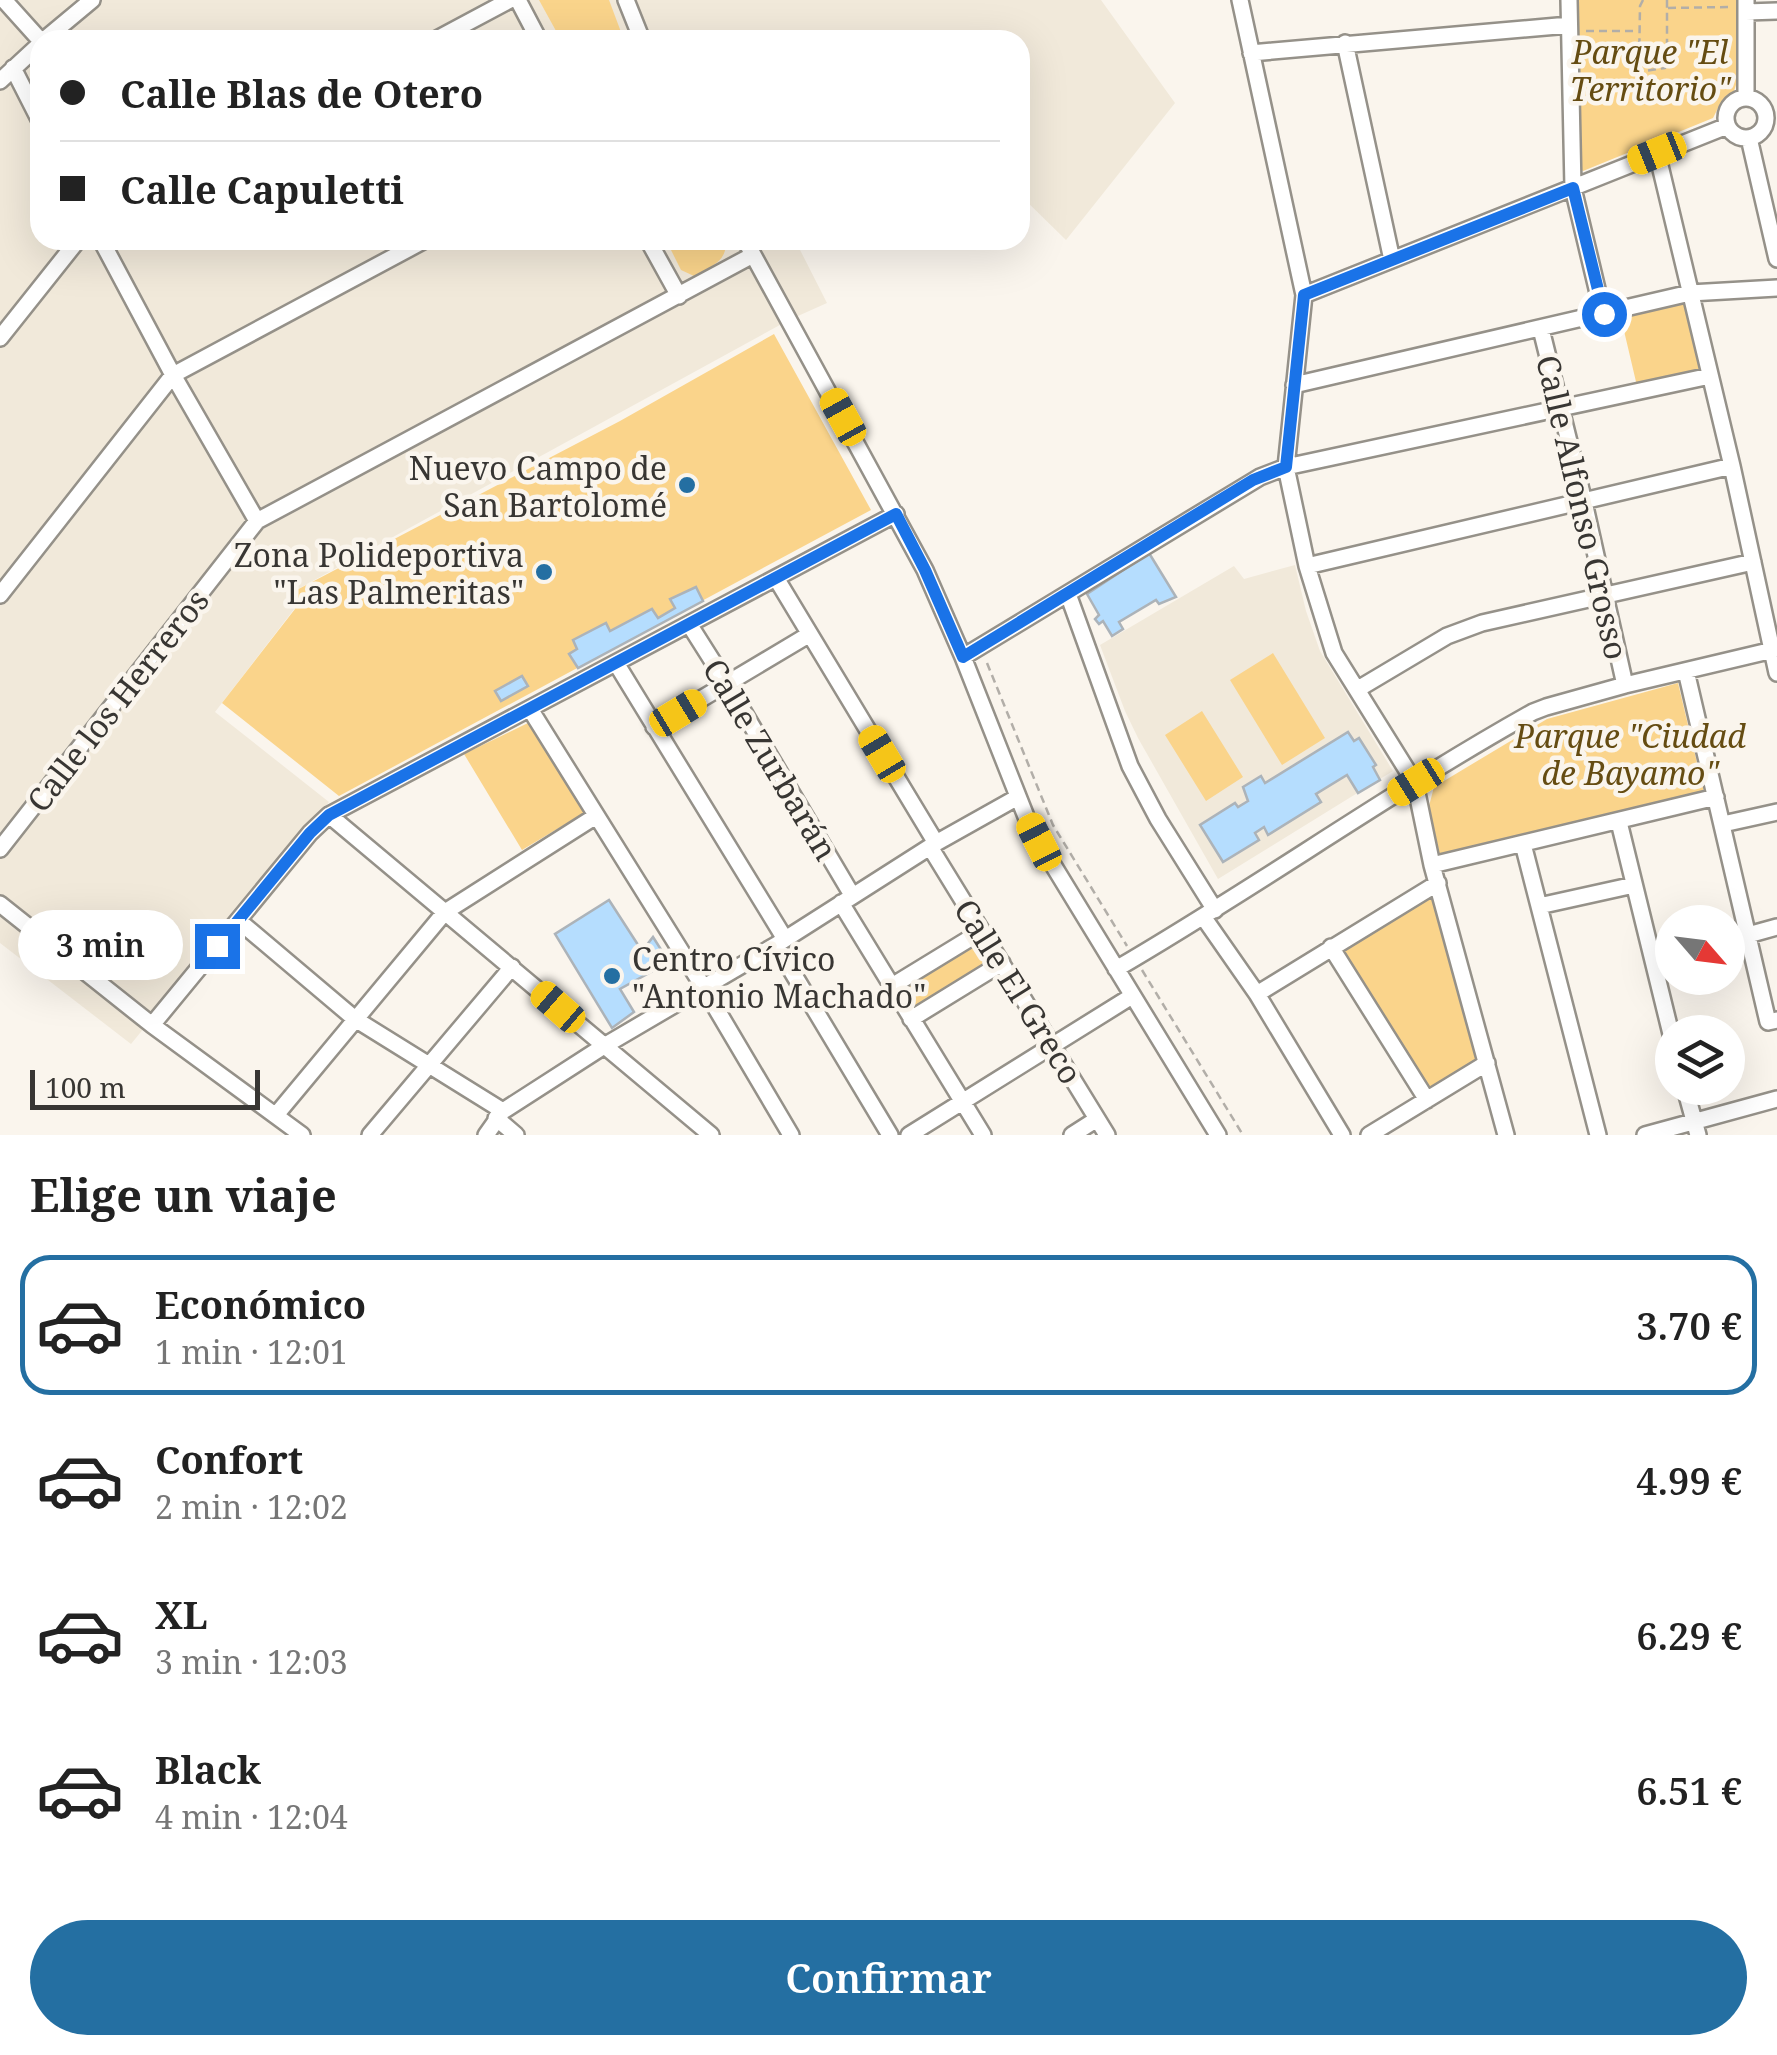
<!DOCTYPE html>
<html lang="es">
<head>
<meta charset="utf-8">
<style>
  body { margin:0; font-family:"Noto Serif",serif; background:#f2f2f2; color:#222; height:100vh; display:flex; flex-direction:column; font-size:38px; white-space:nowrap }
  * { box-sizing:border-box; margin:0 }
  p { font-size:32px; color:#767676 }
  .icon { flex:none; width:55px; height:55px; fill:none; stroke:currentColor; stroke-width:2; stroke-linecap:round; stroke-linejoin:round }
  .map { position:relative; height:1135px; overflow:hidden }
  .details { display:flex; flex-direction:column; background:#fff; flex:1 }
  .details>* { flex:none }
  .top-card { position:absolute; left:30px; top:30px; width:1000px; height:220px; border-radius:30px; box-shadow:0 10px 40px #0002; display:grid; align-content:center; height:220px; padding:0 30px; background:#fff }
  .needle { width:65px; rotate:118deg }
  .fabs { position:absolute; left:1655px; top:905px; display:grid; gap:20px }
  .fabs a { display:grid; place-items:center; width:90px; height:90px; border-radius:50%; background:#fff; box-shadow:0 10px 40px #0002; font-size:50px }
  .scale { position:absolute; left:30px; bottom:25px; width:230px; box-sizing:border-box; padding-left:10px; border:5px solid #383633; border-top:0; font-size:28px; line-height:35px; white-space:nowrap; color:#383633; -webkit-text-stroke:8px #faf5ed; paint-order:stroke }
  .end { position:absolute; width:45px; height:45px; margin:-22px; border:12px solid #1a73e8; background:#fff; box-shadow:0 0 0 5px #fff }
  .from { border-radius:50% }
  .bubble { position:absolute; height:70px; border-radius:35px; background:#fff; box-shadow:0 10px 40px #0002; font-size:32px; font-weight:600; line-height:70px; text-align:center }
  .car { position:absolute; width:30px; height:60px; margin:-30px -15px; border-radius:12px; box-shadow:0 0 8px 2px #0007; background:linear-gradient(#f5c518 24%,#345 0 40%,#f5c518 0 76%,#345 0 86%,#f5c518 0) }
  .top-card b { display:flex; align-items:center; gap:35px; height:95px; font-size:38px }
  .top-card b+b { border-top:2px solid #e0e0e0 }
  .top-card i { width:25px; height:25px; background:#222 }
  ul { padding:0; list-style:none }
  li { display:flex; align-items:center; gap:30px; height:140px; margin:0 20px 15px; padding:0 10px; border:5px solid transparent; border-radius:30px }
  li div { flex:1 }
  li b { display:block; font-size:38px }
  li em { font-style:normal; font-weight:600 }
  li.active { border-color:#246fa2 }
  li>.icon { width:90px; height:90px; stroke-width:1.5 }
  h2 { padding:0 30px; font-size:45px; line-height:120px }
  .cta { display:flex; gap:20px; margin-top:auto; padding:20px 30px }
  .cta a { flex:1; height:115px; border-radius:60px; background:#246fa2; color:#fff; font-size:40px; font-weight:600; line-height:115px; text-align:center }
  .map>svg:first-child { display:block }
  .built { fill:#f1e9da }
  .green { fill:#fad48b }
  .building { fill:#b5ddfe; stroke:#acb3b9; stroke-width:2.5 }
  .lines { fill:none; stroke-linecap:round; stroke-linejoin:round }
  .street-casing { stroke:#959189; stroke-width:20 }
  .path { stroke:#b2aea8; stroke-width:2.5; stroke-dasharray:8 5; stroke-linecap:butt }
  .street { stroke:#fff; stroke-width:15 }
  .route { stroke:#1a73e8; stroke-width:12 }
  .poi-dot { fill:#246fa2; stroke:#faf5ed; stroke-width:4 }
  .labels { text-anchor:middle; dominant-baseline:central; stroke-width:9; stroke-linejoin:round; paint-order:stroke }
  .park-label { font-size:32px; font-style:italic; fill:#654c12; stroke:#faf5ed }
  .poi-label { font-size:32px; fill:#383633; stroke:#faf5ed; text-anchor:end }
  .street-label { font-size:32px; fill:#383633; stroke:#faf5ed }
</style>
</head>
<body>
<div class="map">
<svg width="1777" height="1135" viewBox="0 0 1777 1135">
  <rect width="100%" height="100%" fill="#faf5ed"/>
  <!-- built -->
  <path class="built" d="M0 0H1101L1175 103 1066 240 1020 195V40H40V240H795L827 303 789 320 289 594 295 608 215 712 329 802 131 1044 0 943Z
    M1295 565 1306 611 1320 651 1393 771 1218 879 1138 738 1125 711 1100 645 1234 566 1244 579Z"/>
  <!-- green -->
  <path class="green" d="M539 0H609L624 40H561Z
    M1575 0H1736V85L1734 91 1719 106 1713 118 1583 171 1577 167Z
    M666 240H725C729 261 710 267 694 276L681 270Z
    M1686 302 1702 371 1637 386 1621 318Z
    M774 334 871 510 339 796 222 703 295 609 289 594 620 421Z
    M1273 653 1325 738 1282 765 1230 680Z
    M1678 683 1704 792 1440 856 1429 806 1434 787 1547 719Z
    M1202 711 1243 777 1206 801 1165 735Z
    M530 722 584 813 522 850 464 754Z
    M1426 894 1437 899 1479 1059 1428 1089 1341 954 1342 945Z
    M980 937 995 962 916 1010 901 986Z"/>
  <!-- building -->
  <path class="building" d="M1149 553 1176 597 1159 604 1156 600 1119 622 1123 629 1112 636 1103 621 1099 624 1095 619 1099 615 1087 594Z
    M696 587 703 601 578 668 569 654 577 649 573 640 606 623 610 631 652 609 658 618 675 608 670 599Z
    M522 676 528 686 501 701 495 691Z
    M1348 732 1354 741 1359 738 1376 765 1373 767 1380 780 1358 793 1347 775 1316 794 1321 802 1268 835 1264 827 1255 833 1259 840 1223 862 1200 825 1235 803 1238 807 1248 801 1243 787 1261 776 1265 783Z
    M609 900 642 951 653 937 669 962 620 989 634 1012 612 1028 555 934Z"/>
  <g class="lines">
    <defs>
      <path id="street" d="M4 0 40 40
        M518 0 539 40
        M626 0 642 40
        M1240 0 1304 295 1286 467 1307 566 1334 653 1415 783 1432 865 1506 1135
        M1569 0 1573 188 1603 314
        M1746 0V98
        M1746 12 1777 11
        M44 40 92 0
        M435 40 510 0
        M1345 43 1392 260
        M1251 53 1569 25
        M13 68 40 121
        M0 81 40 44
        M1726 118a20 20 0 1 1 40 0a20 20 0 1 1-40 0Z
        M1749 138 1777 259
        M1657 153 1732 466 1777 673
        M101 240 173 375 257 521
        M648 240 679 296
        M745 240 925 570 963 657 1027 819 1039 842 1218 1135
        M1304 295 1727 126
        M1541 329 1584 502 1625 685
        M0 338 78 240
        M1294 385 1690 293 1777 288
        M1307 566 1732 466
        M776 578 936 843
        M1068 594 1130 766 1158 819 1215 910
        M0 595 173 375 425 240
        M689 624 727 684 852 895
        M963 657 1260 477 1286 467 1710 376
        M616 663 785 939
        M1686 671 1768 1022 1777 1020
        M1358 689 1447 636 1482 623 1753 562
        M530 709 704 988 791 1135
        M654 727 810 634
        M329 815 711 1135
        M1619 822 1672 1038
        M1723 824 1777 812
        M1523 844 1598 1135
        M930 847 1107 1135
        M0 849 257 521 753 255
        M1432 865 1716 797
        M841 903 983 1135
        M0 904 152 1025 302 1135
        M1539 906 1634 885
        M1204 918 1257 994 1342 1135
        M239 921 355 1019 503 1111
        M1748 935 1777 927
        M776 945 890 1135
        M1331 947 1427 1100
        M1116 969C1257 887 1390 792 1533 712L1546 707 1625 685 1777 649
        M892 986 982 931
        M1257 994 1438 883
        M911 1019 1002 963
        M152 1025 310 833 329 815 896 514
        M1685 1088 1698 1135
        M276 1115 445 912 596 816
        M496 1118 516 1135
        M370 1135 512 967
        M486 1135 503 1111 604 1046 776 945 936 843 1018 797
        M909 1135 1132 996
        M1072 1135 1097 1119
        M1369 1135 1487 1063
        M1645 1135 1777 1099"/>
    </defs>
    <!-- street casing -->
    <use href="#street" class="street-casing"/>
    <!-- path -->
    <path class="path" d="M1643 0 1640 6 1639 67 1645 71 1665 68 1667 65V0
      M1668 8 1730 7
      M1586 31H1638
      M987 663 1053 825 1127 946
      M1142 970 1243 1135"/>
    <!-- street -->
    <use href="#street" class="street"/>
  </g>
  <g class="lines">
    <!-- route -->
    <path class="route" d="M217 946 310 833 329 815 896 514 925 570 963 657 1253 480 1286 467 1304 295 1573 188 1604 314"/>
  </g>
  <!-- markers -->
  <g class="poi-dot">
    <circle cx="687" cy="485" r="10"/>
    <circle cx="544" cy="572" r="10"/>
    <circle cx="612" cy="976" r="10"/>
  </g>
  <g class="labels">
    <!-- park labels -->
    <g class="park-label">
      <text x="1650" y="51">Parque "El<tspan x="1650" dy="37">Territorio"</tspan></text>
      <text x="1630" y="735">Parque "Ciudad<tspan x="1630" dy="37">de Bayamo"</tspan></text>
    </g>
    <!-- poi labels -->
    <g class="poi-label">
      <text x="667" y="467">Nuevo Campo de<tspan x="667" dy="37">San Bartolomé</tspan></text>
      <text x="524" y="554">Zona Polideportiva<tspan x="524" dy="37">"Las Palmeritas"</tspan></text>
      <text x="632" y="958" text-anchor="start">Centro Cívico<tspan x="632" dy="37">"Antonio Machado"</tspan></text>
    </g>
    <!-- street labels -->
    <g class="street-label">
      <text transform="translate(1583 507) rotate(77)">Calle Alfonso Grosso</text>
      <text transform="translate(117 700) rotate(-52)">Calle los Herreros</text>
      <text transform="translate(771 759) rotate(59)">Calle Zurbarán</text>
      <text transform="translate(1019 991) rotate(58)">Calle El Greco</text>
    </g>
  </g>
</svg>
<div class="fabs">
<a><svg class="needle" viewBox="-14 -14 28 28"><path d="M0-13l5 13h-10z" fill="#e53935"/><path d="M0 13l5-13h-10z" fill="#767676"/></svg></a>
<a><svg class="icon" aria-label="layers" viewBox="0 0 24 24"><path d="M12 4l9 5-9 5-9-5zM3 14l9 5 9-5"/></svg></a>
</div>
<div class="scale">100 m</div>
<i class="end from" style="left:1604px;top:314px"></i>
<i class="end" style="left:217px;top:946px"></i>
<div class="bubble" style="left:18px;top:910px;width:165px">3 min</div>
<i class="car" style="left:1657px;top:153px;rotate:248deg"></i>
<i class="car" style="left:843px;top:417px;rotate:331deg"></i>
<i class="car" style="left:678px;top:713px;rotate:59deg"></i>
<i class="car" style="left:882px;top:754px;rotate:329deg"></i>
<i class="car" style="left:1416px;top:782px;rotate:238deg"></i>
<i class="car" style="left:1039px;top:842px;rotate:333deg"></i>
<i class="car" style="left:558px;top:1007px;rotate:311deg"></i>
<div class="top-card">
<b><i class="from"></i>Calle Blas de Otero</b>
<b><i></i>Calle Capuletti</b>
</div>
</div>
<section class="details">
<h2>Elige un viaje</h2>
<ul>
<li class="active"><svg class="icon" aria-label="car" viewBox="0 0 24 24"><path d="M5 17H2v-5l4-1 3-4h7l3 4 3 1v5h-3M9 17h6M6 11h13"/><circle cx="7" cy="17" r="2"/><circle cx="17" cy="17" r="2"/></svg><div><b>Económico</b><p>1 min · 12:01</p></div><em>3.70 €</em></li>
<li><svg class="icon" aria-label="car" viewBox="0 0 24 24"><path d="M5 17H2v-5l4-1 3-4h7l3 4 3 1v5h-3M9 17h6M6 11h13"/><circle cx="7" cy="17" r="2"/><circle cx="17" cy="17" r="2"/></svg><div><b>Confort</b><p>2 min · 12:02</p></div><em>4.99 €</em></li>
<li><svg class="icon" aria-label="car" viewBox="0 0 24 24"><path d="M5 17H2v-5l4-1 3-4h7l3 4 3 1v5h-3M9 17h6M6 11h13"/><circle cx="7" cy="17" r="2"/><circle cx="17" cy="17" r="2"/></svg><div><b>XL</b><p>3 min · 12:03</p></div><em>6.29 €</em></li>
<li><svg class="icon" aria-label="car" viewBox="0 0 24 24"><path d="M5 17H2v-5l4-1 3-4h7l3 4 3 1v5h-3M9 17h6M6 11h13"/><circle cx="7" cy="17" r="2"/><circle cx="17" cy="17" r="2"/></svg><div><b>Black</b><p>4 min · 12:04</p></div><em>6.51 €</em></li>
</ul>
<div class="cta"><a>Confirmar</a></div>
</section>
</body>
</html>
